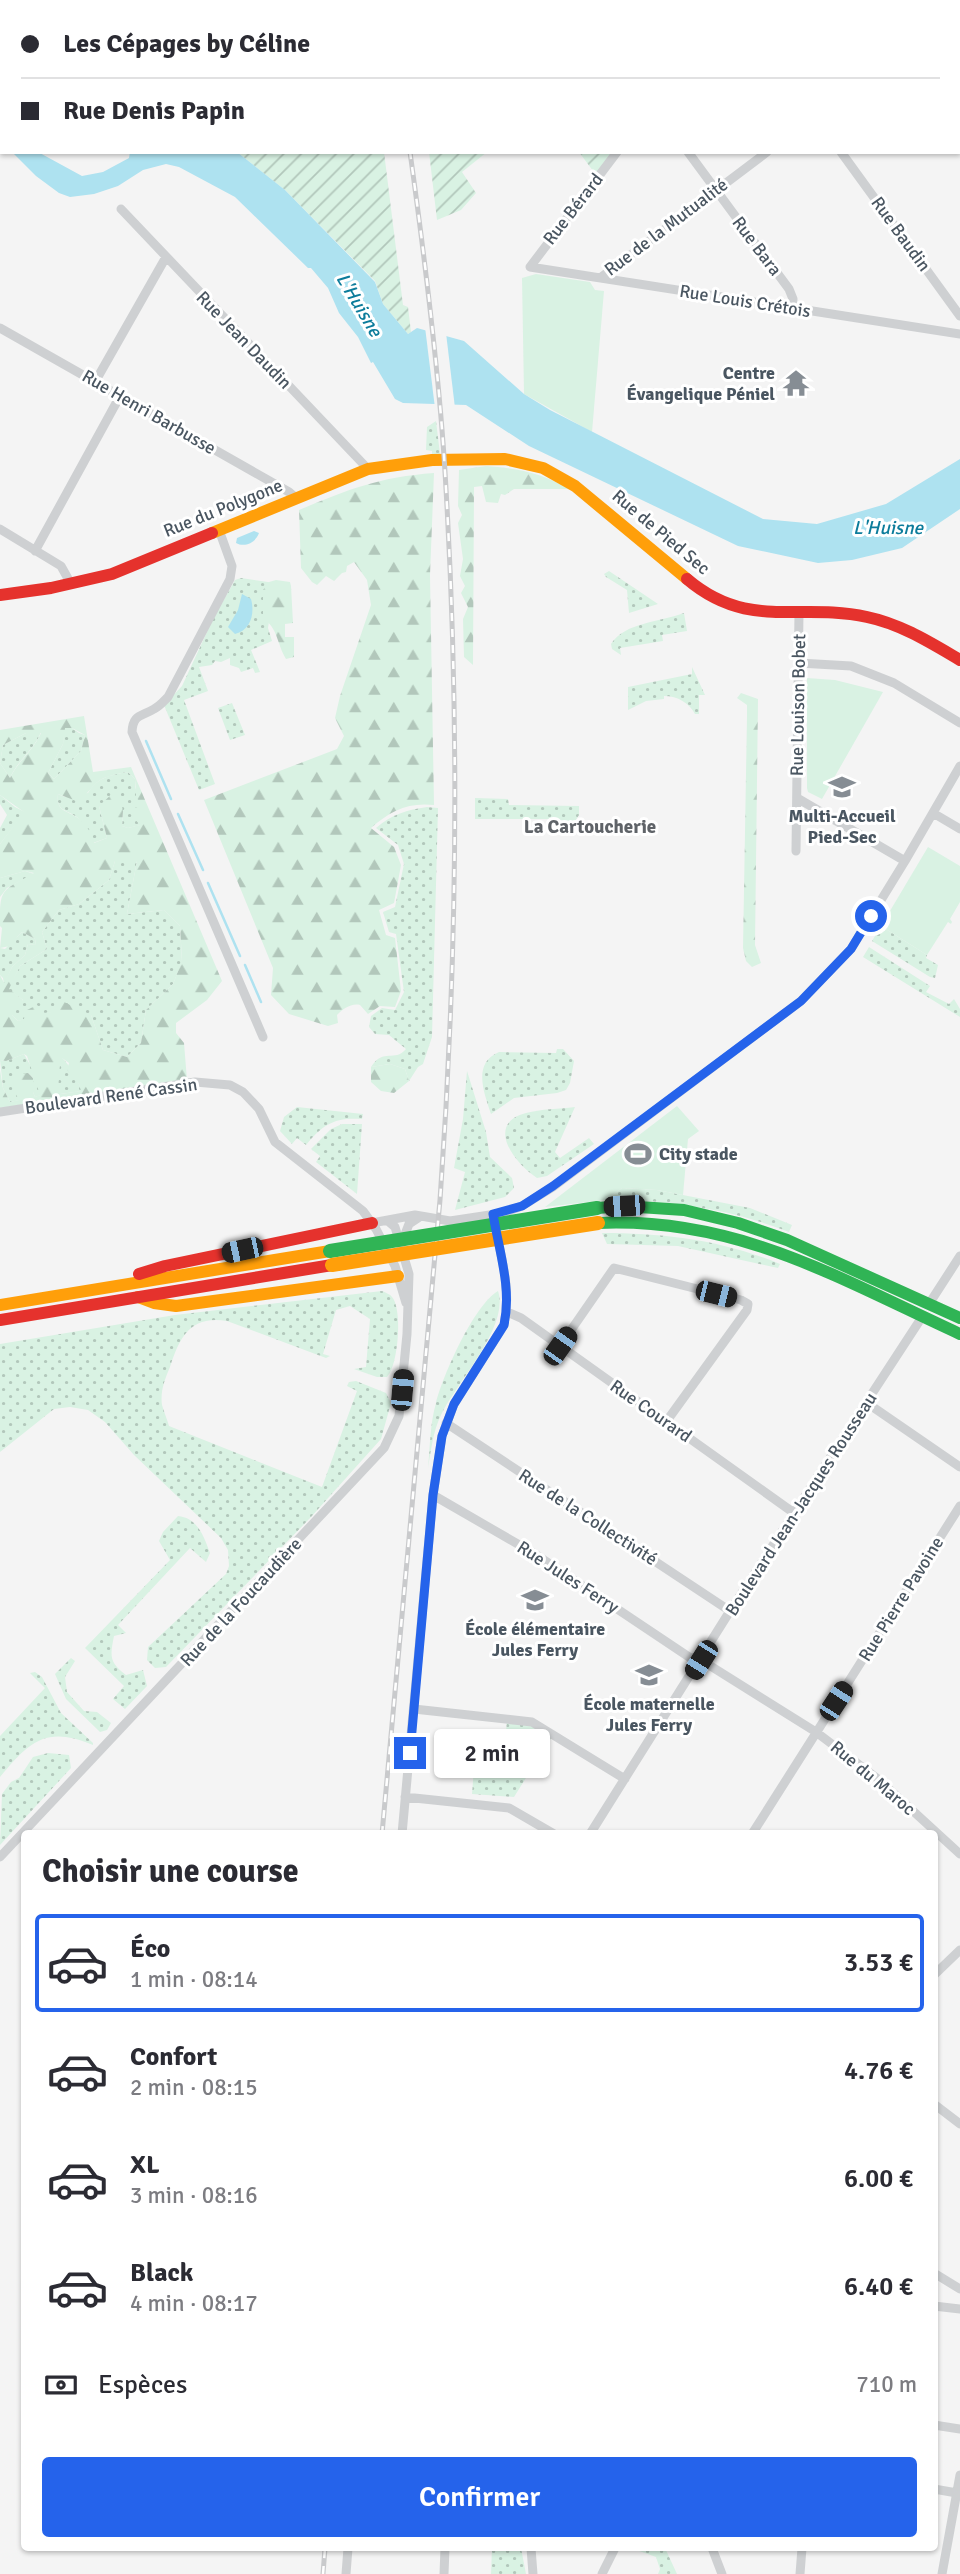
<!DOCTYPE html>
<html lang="fr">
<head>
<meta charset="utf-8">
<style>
  body { margin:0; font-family:Signika,sans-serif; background:#f7f7f7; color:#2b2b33; height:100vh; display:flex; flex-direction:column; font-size:26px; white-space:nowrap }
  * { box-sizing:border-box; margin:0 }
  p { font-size:23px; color:#7c7c81 }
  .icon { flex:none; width:38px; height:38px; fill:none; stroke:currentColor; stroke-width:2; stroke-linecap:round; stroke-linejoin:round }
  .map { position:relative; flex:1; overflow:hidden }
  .sheet { position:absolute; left:21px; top:1830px; width:917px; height:721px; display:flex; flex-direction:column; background:#fff; border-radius:7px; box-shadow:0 2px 5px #0004 }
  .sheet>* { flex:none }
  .banner { position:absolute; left:0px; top:0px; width:961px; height:154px; box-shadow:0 2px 5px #0004; display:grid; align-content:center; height:154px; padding:0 21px; background:#fff }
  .end { position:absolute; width:32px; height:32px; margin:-16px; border:9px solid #2563eb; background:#fff; box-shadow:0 0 0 4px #fff }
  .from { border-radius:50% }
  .bubble { position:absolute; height:49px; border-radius:7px; background:#fff; box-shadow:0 2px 5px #0004; font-size:23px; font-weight:600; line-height:49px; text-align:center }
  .car { position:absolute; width:21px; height:42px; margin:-21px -10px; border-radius:9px; box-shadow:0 0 5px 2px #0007; background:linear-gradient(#222 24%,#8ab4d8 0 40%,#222 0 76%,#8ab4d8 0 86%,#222 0) }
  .banner b { display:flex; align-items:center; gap:24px; height:66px; font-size:26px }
  .banner b+b { border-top:2px solid #e1e1e2 }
  .banner i { width:18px; height:18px; background:#2b2b33 }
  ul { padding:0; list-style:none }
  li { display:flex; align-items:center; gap:21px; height:98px; margin:0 14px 10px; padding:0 7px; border:4px solid transparent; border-radius:7px }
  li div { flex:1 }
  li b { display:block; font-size:26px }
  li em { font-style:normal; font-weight:600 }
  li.on { border-color:#2563eb }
  li>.icon { width:63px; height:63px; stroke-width:1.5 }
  h2 { padding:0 21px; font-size:32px; line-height:84px }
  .pay { display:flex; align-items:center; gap:18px; height:77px; padding:0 21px; font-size:26px }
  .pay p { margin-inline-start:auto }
  .cta { display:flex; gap:14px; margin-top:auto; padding:14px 21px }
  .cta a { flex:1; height:80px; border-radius:7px; background:#2563eb; color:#fff; font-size:28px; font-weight:600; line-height:80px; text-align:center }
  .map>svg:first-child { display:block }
  .grass { fill:url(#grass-dots) }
  .forest { fill:url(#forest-firs); fill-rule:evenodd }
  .park { fill:#d9f2e3 }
  .garden { fill:url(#garden-furrows) }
  .water { fill:#aee2f0 }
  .pier { fill:#f4f4f4 }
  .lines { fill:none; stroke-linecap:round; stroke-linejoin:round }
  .stream { stroke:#aee2f0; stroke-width:2.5 }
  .street { stroke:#ced0d2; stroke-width:9 }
  .fast { stroke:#30b455; stroke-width:12 }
  .slow { stroke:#ff9f0a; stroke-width:12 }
  .jam { stroke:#e5322d; stroke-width:12 }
  .rail-casing { stroke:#c9cacc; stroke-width:5 }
  .rail { stroke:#fff; stroke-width:2.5; stroke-dasharray:8; stroke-linecap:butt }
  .fast-bridge { stroke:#30b455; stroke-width:14 }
  .slow-bridge { stroke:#ff9f0a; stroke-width:14 }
  .route { stroke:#2563eb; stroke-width:9 }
  .labels { text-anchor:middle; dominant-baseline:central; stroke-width:6; stroke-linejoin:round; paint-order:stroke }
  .street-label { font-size:18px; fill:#4a5661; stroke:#fff }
  .poi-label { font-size:18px; font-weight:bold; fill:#4a5661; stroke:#fff }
  .water-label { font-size:19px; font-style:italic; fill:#0c7c9b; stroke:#fff }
  .neighbourhood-label { font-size:19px; font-weight:bold; fill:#5f6368; stroke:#fff }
</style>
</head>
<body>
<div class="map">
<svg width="960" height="2574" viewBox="0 0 960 2574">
  <defs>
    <pattern id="grass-dots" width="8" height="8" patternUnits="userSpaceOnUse" patternTransform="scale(1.75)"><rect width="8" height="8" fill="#d9f2e3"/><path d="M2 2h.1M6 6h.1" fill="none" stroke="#b2c7bb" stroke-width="1.8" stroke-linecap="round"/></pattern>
    <pattern id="forest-firs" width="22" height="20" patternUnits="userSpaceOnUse" patternTransform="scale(1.75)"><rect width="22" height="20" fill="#d9f2e3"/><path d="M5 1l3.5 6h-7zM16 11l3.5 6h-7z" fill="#b2c7bb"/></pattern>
    <pattern id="garden-furrows" width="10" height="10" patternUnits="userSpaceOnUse" patternTransform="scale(1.75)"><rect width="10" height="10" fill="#d9f2e3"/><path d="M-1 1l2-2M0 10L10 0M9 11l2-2" fill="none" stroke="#b2c7bb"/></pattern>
  </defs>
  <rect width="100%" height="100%" fill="#f4f4f4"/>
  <!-- grass -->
  <path class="grass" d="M436 421 440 454H432V451L426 450 427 427Z
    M609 571 658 604 629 613 627 590 606 577 604 574Z
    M241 578 275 583 268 628 272 641 251 650 260 672 255 673 253 668 241 672 239 668 230 665V658L221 662 215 661 212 665 199 667 208 691 184 700 215 784 199 790 164 705 182 686 213 619 235 580Z
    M684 613 687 631 662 635 663 641 620 648 621 655 612 649 611 644C625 622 661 622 684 613Z
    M692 667 705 695H699V714H695C689 703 678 696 664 696V699L646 701 628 710V687L692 674Z
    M232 703 245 735 230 740 218 708Z
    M64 728H72L79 733 85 735 81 751 54 779 48 773 63 744Z
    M41 732C34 750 17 761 10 778L0 763 3 745 26 733Z
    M128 772 135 779V787L142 806 141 825 128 828 122 826 123 811 99 806 107 838 93 843C89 836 84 823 78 818 67 809 56 812 58 794L65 797 88 793C97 777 111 775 128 772Z
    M0 795 15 807 25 812 0 844V828L7 815 0 804Z
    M475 798 508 799 509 805 579 806V815L572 826 559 819H475Z
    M427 807 438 808 432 1037 423 1064 418 1067 409 1081 405 1069 390 1064 371 1067C384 1047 394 1063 406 1049L389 1035 375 1034 369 1027 371 1016 382 1008 395 1010 404 992 396 934 389 932 383 912 395 907 404 864 398 845 376 828C392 814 407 810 427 807Z
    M115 861H137L127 914 164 910 180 926 182 962 173 984 146 1010 141 1043 127 1057 103 1050 91 1015 52 1012 18 1021 12 1015 8 1016 23 1000 8 989 20 966 47 949 42 932 59 910 79 904 109 880Z
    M25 871 34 874 7 888 0 897V878Z
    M881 926 927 955 926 958 938 965 935 978 930 977 872 941Z
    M22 932 35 939 36 945 28 944 25 955 12 967 4 985 3 978 0 975V948L5 949Z
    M869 947 930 986 926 992 949 1004 954 999 960 1009V1017L863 957Z
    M557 1049H563L574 1061 570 1083 566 1090 557 1093 514 1098 491 1114C484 1093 472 1063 499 1052L556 1053Z
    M24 1054 33 1070 41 1095 35 1097 33 1092V1078L28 1073 20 1100 10 1102 3 1088 0 1060 6 1061Z
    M61 1057C68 1062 79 1082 82 1091L53 1095C60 1079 57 1073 61 1057Z
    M467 1071 486 1132 490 1157 512 1178 514 1188 505 1197 455 1210 465 1172 454 1168 463 1119Z
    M297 1107 363 1114 362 1119C335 1117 323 1124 306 1145L297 1138 292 1144 280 1131 284 1117Z
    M575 1107 555 1152 560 1158 589 1138 594 1144 547 1176 537 1178C515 1164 484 1124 526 1113 541 1109 559 1109 575 1107Z
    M342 1124H362L357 1194 316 1162 320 1156 311 1149 331 1129Z
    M622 1188 657 1190 750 1208 792 1225 789 1232C730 1209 669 1199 606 1200Z
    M602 1233C664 1233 722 1240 780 1264L778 1268 678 1246 607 1244Z
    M382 1291C386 1293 390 1294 392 1297 403 1309 398 1367 387 1377H377L354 1369 366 1367 370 1319 350 1306 336 1310 323 1354 330 1356 326 1358 227 1321C191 1315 180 1336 170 1367 165 1379 160 1391 162 1405 164 1412 167 1419 169 1426L322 1487 357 1391 347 1386 349 1382 356 1381 386 1393 391 1403 381 1439 311 1517 166 1667 155 1668 147 1660 148 1647 226 1574 229 1566 228 1550 221 1538 134 1455 105 1422 88 1410 70 1407 54 1409 0 1452V1344L175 1315Z
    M498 1291C510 1326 456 1383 441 1415 433 1431 431 1451 428 1468 430 1447 430 1423 436 1403 443 1375 474 1305 498 1291Z
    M178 1516C198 1518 204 1537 210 1553L206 1562 190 1548 118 1625 126 1633 114 1636C110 1656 109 1662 126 1675L143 1670 147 1686 125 1709 113 1699 124 1686 85 1648 170 1560 159 1541 163 1532Z
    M71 1658 75 1661 65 1677 67 1692 84 1711 97 1712 111 1723 107 1730 100 1732 66 1699 55 1674Z
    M35 1672 42 1677 61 1713 93 1743V1745C46 1725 29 1742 0 1777V1736L45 1688 30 1673Z
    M507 1719 532 1722 553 1735 514 1797 472 1794 475 1755 504 1758Z
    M48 1753 69 1755 71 1768 0 1845 2 1794 11 1782 19 1778 33 1757Z
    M492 2548H521L526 2574H491Z
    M631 2548H665L677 2574H658L660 2569 656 2557Z"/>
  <!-- forest -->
  <path class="forest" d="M486 466C516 468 543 473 569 489H514L505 495 501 494 498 503 486 502 482 486 474 487 473 665 464 657 463 619 468 607 461 593 465 586 460 576 463 559 458 523 462 515 458 506 459 470Z
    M434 473 430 575 434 805C408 802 390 811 371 828L394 847 401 865 394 903 379 910 386 935 395 938 401 991 395 1007 380 1006 368 1014 360 1005C351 1003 343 1009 337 1015L338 1023 328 1026 289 1014 271 995 273 968 204 800 337 749 344 736 335 718 340 696 371 605 367 580 354 562 347 566 346 572 342 573 334 581 326 576 317 585 312 582 301 568 299 510C349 489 380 477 434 473Z
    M276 580 290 582 291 586 293 623 285 624V637H294V657L286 659C276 642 279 630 263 618V590L269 582Z
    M741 693 758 699 755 945 761 963 752 967 746 961 743 948 747 716V705L737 698Z
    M84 716 93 772 131 767 222 981 207 1000 176 1023V1033L184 1043 187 1080 0 1108V1070L3 1088 10 1102 19 1100 9 1082 18 1074 28 1073 33 1078V1092L35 1097 40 1095 27 1056 24 1054 6 1061 0 1060V975L4 983 12 967 25 955 28 944 36 945 35 939 22 932 17 937 15 945 0 948 2 928 0 926C0 887 1 892 34 873L25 871 0 878V844L24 812 0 795V730ZM65 728H72L85 735 81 751 54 779 48 773 63 744ZM26 733H41C33 751 18 761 10 778L0 763 3 745ZM128 772 135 779 136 796 141 806 134 808 133 817 140 825 128 828 122 826 123 811 120 796 112 794 99 806 107 838 94 843C92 834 86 823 78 818 67 810 56 812 58 794L79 802C100 780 95 778 128 772ZM115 861H137L127 914 164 910 180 926 182 961 173 984 146 1010 141 1043 127 1057 103 1050 91 1015 62 1001 55 1004 51 1012 44 1013 37 1005 25 1011 24 1019 18 1021 11 1014 19 1008 23 1000 9 989 20 966 47 949 42 932 59 910 79 904 109 880ZM62 1058 69 1063 67 1070 79 1084 81 1091 54 1095C62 1084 57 1070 62 1058Z
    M390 1064 405 1069 409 1081 394 1093 381 1091 371 1082V1067Z"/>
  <!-- park -->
  <path class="park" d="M536 274 590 282 595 290 604 291 592 432 524 394 522 278Z
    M807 678 835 680 883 692 822 799 808 792 807 788Z
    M928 847 960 866V902L950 919 952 922 951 924 948 922 927 955 881 926Z
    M677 1106 699 1131 688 1139 683 1195 657 1190 622 1188 606 1200 545 1207Z"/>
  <!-- garden -->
  <path class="garden" d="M237 152H384L403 305 408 307 411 332 408 334 383 304 375 281 285 190Z
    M429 152H487L462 172 476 193 461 210 437 220Z
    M579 152H612L596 175Z"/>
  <!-- water -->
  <path class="water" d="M12 152H38L82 176 103 172 129 158 130 152H237L285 190 375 282 383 304 408 334 417 328 464 341 524 394 550 410 763 519 817 524 886 504 960 459V509L902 548 852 560 818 563 738 546 529 446 466 405 403 403 395 399 373 362 371 363 358 337 339 313 328 288 311 268H308L235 197 179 167 166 164 143 170 118 186 94 194 70 197 59 193 36 176Z
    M254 531 259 533C256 542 245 548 236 543L237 538Z
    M242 594 251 599C255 613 251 630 235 634L228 627 238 610Z"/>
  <!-- pier -->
  <path class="pier" d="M425 327 446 333 455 408H435Z"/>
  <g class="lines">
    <!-- stream -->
    <path class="stream" d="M146 741 171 799
      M178 814 203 870
      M208 883 240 956
      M245 965 261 1002"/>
    <!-- street -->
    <path class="street" d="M576 0 577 2
      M729 0 731 2
      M508 2 510 0
      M859 2 862 0
      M959 92 960 91
      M617 152 530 267 960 334
      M688 152 789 289 793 299 792 308
      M841 152 960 316
      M121 209 368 469
      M600 278 767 152
      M0 328 289 492 296 498
      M95 382 166 257
      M0 529 61 566 71 584
      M219 530 232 566 230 579 168 697C164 701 160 706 154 709 141 717 133 714 132 732L263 1037
      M35 551 120 396
      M799 663 851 666 894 683 960 723
      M797 798 905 861
      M933 813 960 829
      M796 851 799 612
      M0 1112 195 1082 230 1085 243 1092 259 1109 275 1142 363 1211 376 1229 395 1266 406 1303
      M372 1223 415 1215 450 1221 503 1213 522 1206 553 1187 801 1001 851 949 905 861 960 766
      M402 1242 409 1224 418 1218
      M929 1304 960 1256
      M507 1312 521 1318 794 1513
      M560 1346 614 1268 741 1300 748 1304 747 1310 666 1422
      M867 1403 960 1467
      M446 1423 730 1611
      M433 1495 535 1554 689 1657 701 1660 816 1732 878 1779 960 1854
      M414 1709 532 1722 625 1779
      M405 1797 509 1808 554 1834
      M402 1834 433 1495 442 1436 454 1404 504 1325C512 1289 500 1254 494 1220
      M590 1834 730 1611 922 1317
      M752 1834 960 1506
      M0 1857 384 1448 399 1416 407 1334 409 1274 395 1227 388 1221
      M934 1975 960 1950
      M934 2104 960 2124
      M934 2273 960 2289
      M934 2306 960 2309
      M934 2425 960 2429
      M934 2489 957 2493
      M531 2548 533 2574
      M712 2548 722 2574
      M346 2574 348 2548
      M444 2574 445 2548
      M602 2574 615 2548
      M800 2574 802 2548
      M942 2574 960 2475"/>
    <!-- fast -->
    <path class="fast" d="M597 1208 624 1206 684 1210 738 1223 787 1240 960 1318
      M598 1223C737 1217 838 1278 960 1334"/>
    <!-- slow -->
    <path class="slow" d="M212 533 368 469 432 460 505 459 543 468 575 486 687 579
      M138 1297 154 1303 176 1306 398 1276
      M0 1305 330 1251"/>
    <!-- jam -->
    <path class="jam" d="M687 579C748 631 800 602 867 617 901 624 931 643 960 660
      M0 595 51 588 112 574 212 533
      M139 1274 165 1266 372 1223
      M0 1320 332 1265"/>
    <defs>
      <path id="rail" d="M389 0V2
        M382 1834 440 1200C458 952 460 704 444 456 437 355 424 253 410 152
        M323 2574 325 2548"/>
    </defs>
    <!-- rail casing -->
    <use href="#rail" class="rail-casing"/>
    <!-- rail -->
    <use href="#rail" class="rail"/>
    <!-- fast-bridge -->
    <path class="fast-bridge" d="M330 1251 597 1208"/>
    <!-- slow-bridge -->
    <path class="slow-bridge" d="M332 1265 598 1223"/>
  </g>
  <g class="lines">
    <!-- route -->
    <path class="route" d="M410 1753 433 1495 442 1436 454 1404 504 1325C512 1288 499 1251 493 1214L522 1206 553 1186 801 1001 851 949 871 916"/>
  </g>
  <!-- icons -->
  <defs>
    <symbol id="temple-bare" viewBox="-9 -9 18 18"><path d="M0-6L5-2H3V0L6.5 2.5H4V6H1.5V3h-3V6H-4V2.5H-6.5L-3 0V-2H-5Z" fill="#868d94" stroke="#fff" stroke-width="2.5" paint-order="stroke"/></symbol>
    <symbol id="school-bare" viewBox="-9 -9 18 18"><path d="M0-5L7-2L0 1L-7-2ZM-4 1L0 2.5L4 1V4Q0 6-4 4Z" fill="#868d94" stroke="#fff" stroke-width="2.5" paint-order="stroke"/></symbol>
    <symbol id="stadium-bare" viewBox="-9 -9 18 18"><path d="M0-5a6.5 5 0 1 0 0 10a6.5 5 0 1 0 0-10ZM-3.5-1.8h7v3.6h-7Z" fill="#868d94" stroke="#fff" stroke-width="2.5" paint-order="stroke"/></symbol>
  </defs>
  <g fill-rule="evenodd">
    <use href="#temple-bare" x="777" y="364" width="38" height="38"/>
    <use href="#school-bare" x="823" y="768" width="38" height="38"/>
    <use href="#stadium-bare" x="619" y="1135" width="38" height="38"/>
    <use href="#school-bare" x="516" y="1581" width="38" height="38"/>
    <use href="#school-bare" x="630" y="1656" width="38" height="38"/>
  </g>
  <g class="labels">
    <!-- street labels -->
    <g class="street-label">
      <text transform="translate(573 209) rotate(-52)">Rue Bérard</text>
      <text transform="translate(666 227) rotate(-37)">Rue de la Mutualité</text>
      <text transform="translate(901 234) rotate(54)">Rue Baudin</text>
      <text transform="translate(757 246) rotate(53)">Rue Bara</text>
      <text transform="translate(745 301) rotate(9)">Rue Louis Crétois</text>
      <text transform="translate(244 340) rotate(46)">Rue Jean Daudin</text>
      <text transform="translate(149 412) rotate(30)">Rue Henri Barbusse</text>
      <text transform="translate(223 508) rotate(-22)">Rue du Polygone</text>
      <text transform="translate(661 532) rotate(40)">Rue de Pied Sec</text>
      <text transform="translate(798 705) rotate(-89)">Rue Louison Bobet</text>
      <text transform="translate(111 1096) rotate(-8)">Boulevard René Cassin</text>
      <text transform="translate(651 1411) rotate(35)">Rue Courard</text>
      <text transform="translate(801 1504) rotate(-57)">Boulevard Jean-Jacques Rousseau</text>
      <text transform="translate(588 1517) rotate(33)">Rue de la Collectivité</text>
      <text transform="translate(568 1577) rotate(33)">Rue Jules Ferry</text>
      <text transform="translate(901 1599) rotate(-58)">Rue Pierre Pavoine</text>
      <text transform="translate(241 1602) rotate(-47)">Rue de la Foucaudière</text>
      <text transform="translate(873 1778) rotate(40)">Rue du Maroc</text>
    </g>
    <!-- poi labels -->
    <g class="poi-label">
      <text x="775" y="373" text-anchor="end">Centre<tspan x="775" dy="21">Évangelique Péniel</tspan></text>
      <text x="842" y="816">Multi-Accueil<tspan x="842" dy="21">Pied-Sec</tspan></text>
      <text x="659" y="1154" text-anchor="start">City stade</text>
      <text x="535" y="1629">École élémentaire<tspan x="535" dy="21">Jules Ferry</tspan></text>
      <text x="649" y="1704">École maternelle<tspan x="649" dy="21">Jules Ferry</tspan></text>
    </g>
    <!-- water labels -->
    <g class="water-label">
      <text transform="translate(359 305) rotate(59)">L'Huisne</text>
      <text x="888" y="528">L'Huisne</text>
    </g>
    <!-- neighbourhood labels -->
    <g class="neighbourhood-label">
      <text x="590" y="827">La Cartoucherie</text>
    </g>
  </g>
</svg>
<i class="end from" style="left:871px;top:916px"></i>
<i class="end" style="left:410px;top:1753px"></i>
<div class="bubble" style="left:434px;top:1729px;width:116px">2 min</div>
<i class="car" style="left:624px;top:1206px;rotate:267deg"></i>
<i class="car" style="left:242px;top:1250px;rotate:258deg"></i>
<i class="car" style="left:716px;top:1294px;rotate:104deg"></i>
<i class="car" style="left:560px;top:1346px;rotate:35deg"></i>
<i class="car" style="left:402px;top:1390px;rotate:5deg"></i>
<i class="car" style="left:701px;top:1660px;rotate:212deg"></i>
<i class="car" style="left:836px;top:1701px;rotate:33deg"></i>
<div class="banner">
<b><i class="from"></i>Les Cépages by Céline</b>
<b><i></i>Rue Denis Papin</b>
</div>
<section class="sheet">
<h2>Choisir une course</h2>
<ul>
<li class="on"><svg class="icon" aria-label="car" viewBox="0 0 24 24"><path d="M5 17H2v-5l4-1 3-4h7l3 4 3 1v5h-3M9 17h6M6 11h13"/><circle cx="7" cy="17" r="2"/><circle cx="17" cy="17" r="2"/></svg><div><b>Éco</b><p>1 min · 08:14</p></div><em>3.53 €</em></li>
<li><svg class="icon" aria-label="car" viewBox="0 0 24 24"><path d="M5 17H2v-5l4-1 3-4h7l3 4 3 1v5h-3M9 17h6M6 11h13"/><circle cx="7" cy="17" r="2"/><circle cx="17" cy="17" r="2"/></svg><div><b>Confort</b><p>2 min · 08:15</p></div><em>4.76 €</em></li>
<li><svg class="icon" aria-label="car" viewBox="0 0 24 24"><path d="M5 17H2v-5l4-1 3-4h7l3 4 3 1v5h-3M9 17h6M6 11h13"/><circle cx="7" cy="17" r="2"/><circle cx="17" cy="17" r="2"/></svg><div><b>XL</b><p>3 min · 08:16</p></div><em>6.00 €</em></li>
<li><svg class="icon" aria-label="car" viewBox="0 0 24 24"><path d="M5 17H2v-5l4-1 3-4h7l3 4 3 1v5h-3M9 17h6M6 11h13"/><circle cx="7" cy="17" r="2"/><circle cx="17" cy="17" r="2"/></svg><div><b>Black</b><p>4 min · 08:17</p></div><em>6.40 €</em></li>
</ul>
<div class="pay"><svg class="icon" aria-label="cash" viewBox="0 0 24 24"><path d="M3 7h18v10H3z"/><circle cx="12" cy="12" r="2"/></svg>Espèces<p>710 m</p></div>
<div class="cta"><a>Confirmer</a></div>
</section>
</div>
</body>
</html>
